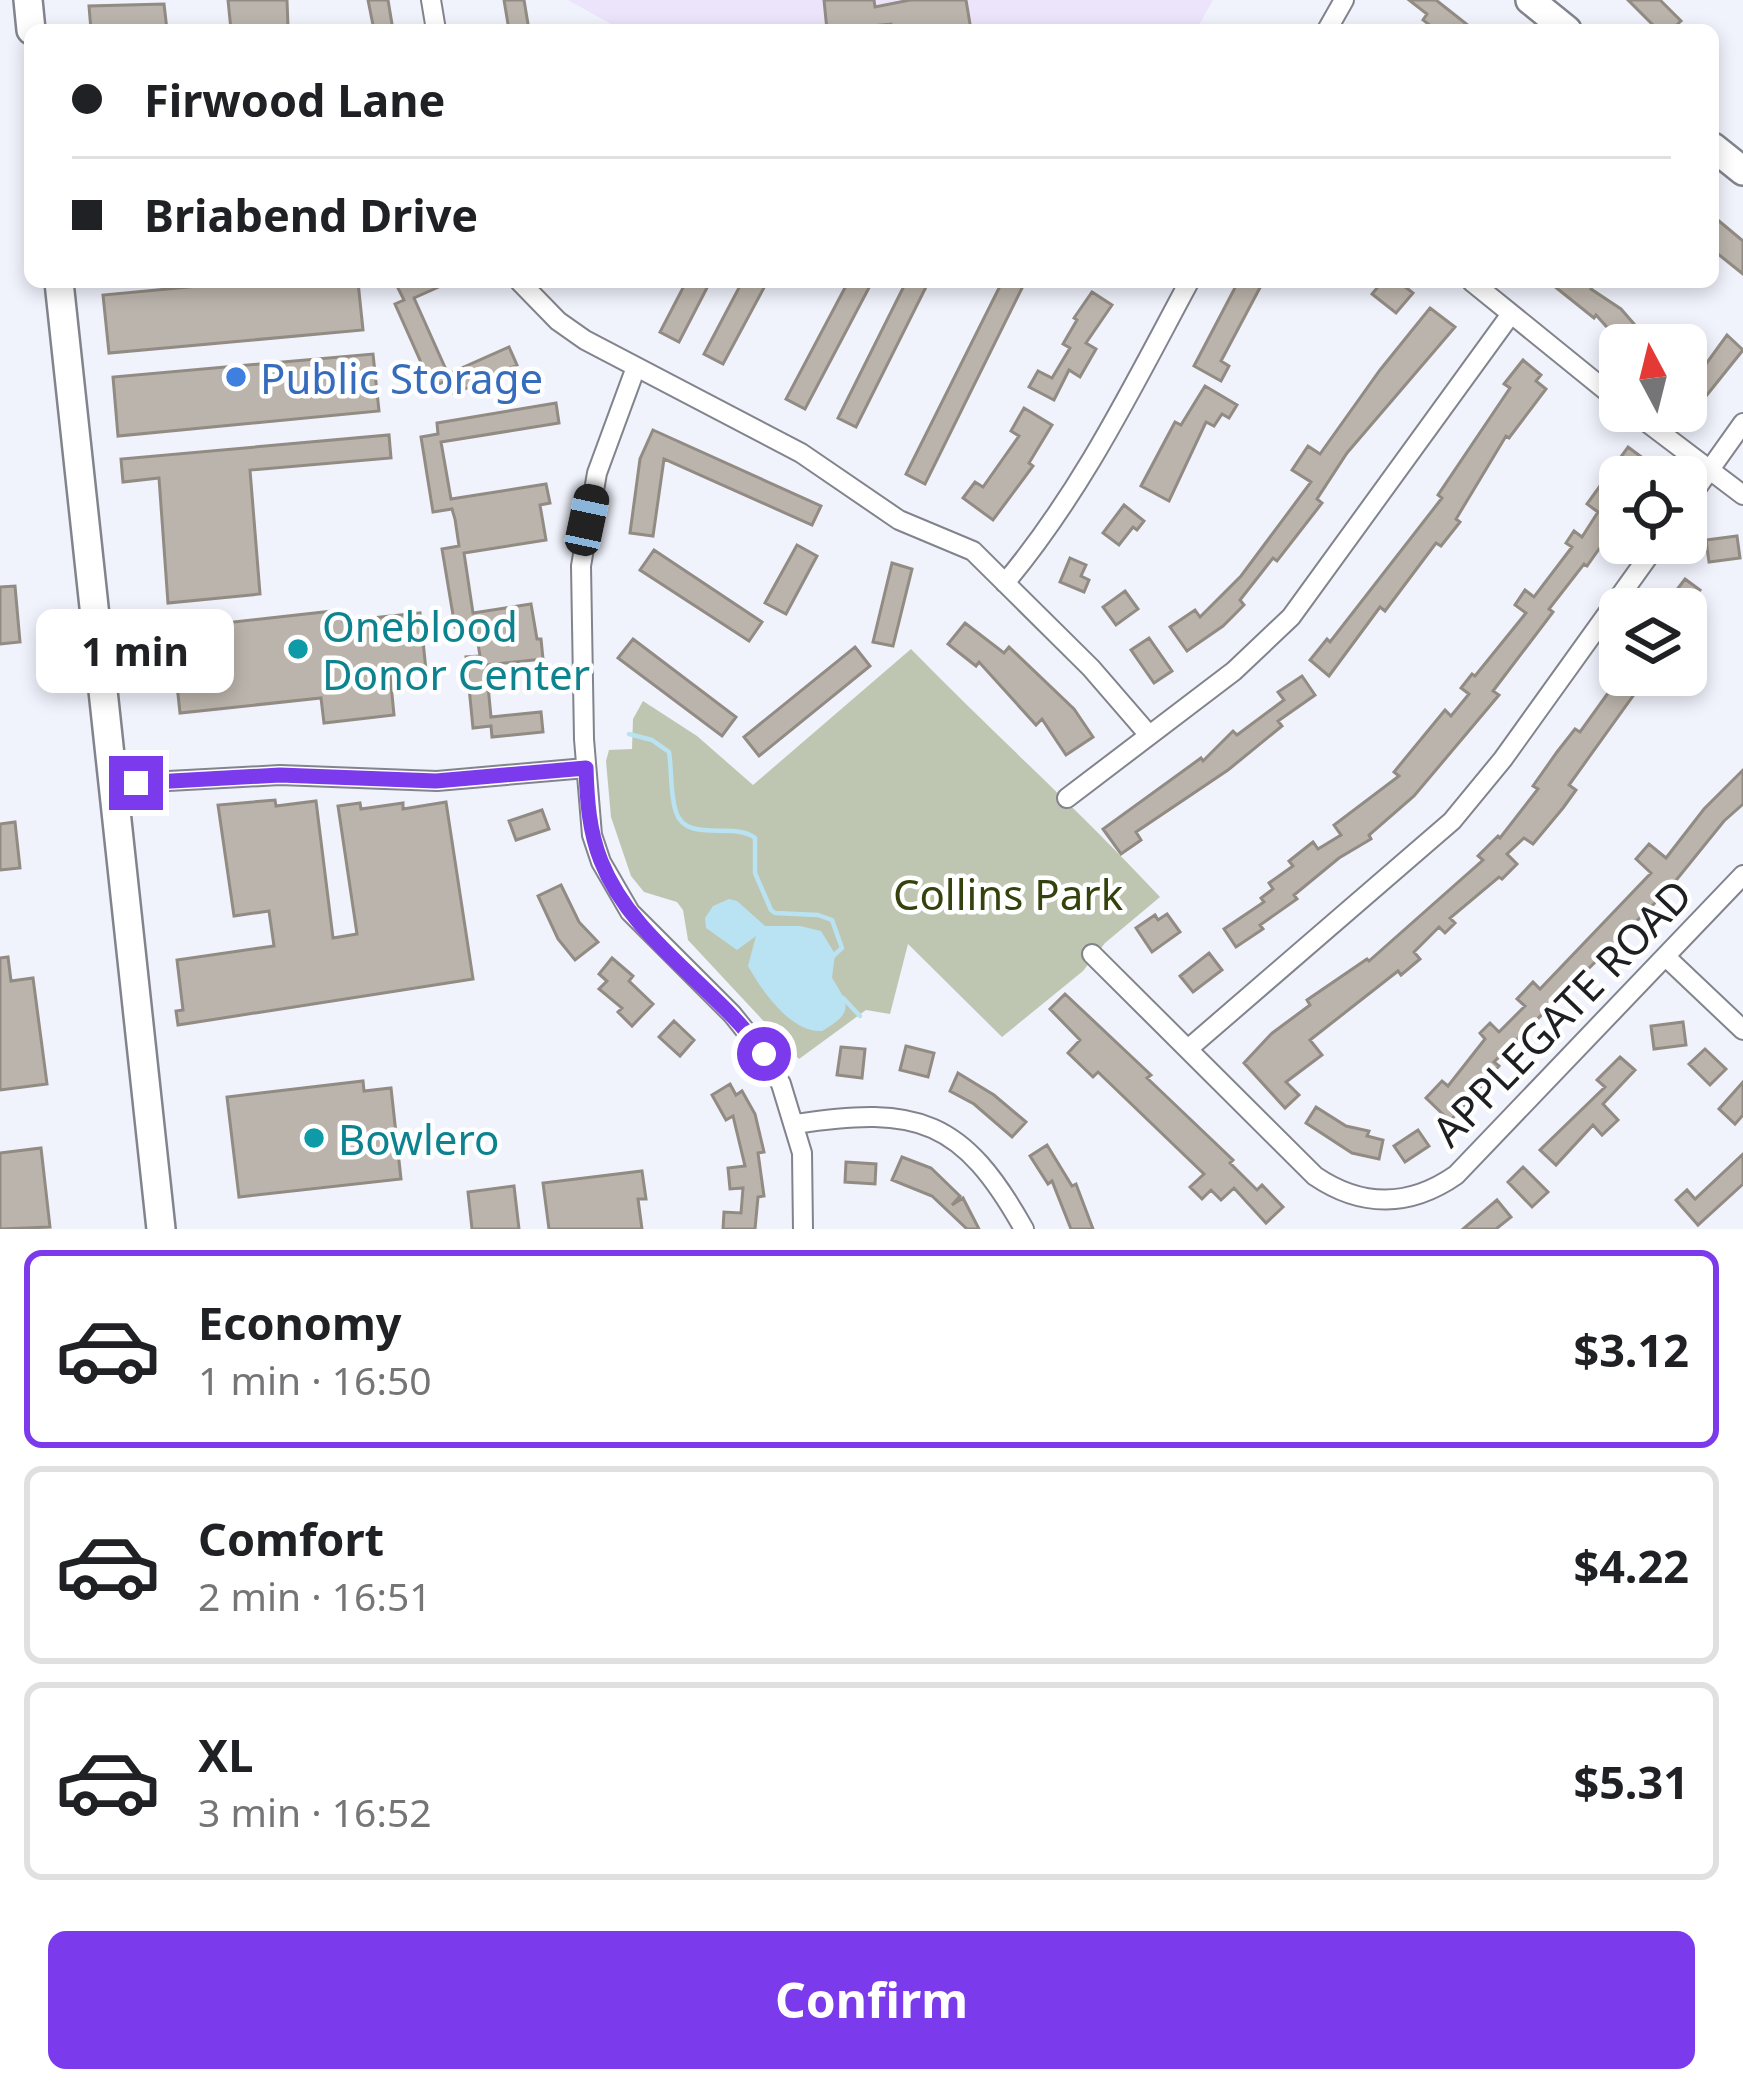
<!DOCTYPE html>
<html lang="en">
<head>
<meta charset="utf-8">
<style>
  body { margin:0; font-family:"Noto Sans",sans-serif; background:#f2f2f2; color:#202124; height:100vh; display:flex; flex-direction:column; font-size:45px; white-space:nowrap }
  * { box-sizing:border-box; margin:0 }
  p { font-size:39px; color:#757577 }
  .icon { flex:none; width:66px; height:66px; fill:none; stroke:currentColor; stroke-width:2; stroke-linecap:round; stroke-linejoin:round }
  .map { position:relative; height:1229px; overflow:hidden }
  .panel { display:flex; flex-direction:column; background:#fff; flex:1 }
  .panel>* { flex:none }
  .top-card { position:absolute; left:24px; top:24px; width:1695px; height:264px; border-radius:18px; box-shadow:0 6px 18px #0003; display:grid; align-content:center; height:264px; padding:0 48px; background:#fff }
  .needle { width:78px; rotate:353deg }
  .tools { position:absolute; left:1599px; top:324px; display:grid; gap:24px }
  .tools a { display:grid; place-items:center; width:108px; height:108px; border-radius:18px; background:#fff; box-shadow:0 6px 18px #0003; font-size:60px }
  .end { position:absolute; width:54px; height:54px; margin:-27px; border:15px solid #7c3aed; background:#fff; box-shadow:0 0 0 6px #fff }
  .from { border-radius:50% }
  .bubble { position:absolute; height:84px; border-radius:18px; background:#fff; box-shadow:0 6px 18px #0003; font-size:39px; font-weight:700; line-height:84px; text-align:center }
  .car { position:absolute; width:36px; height:72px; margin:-36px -18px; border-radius:15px; box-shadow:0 0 9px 3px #0007; background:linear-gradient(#222 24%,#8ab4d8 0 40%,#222 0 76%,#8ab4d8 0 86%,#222 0) }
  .top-card b { display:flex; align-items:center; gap:42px; height:114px; font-size:45px }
  .top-card b+b { border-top:3px solid #e0e0e0 }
  .top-card i { width:30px; height:30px; background:#202124 }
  ul { padding:21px 0 0; list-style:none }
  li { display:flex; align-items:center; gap:36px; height:198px; margin:0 24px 18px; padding:0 24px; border:6px solid #e0e0e0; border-radius:18px }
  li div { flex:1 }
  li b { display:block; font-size:45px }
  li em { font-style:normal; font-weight:700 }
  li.current { border-color:#7c3aed }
  li>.icon { width:108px; height:108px; stroke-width:1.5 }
  .button { display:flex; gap:24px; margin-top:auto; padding:24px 48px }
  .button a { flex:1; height:138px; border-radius:18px; background:#7c3aed; color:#fff; font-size:48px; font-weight:700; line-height:138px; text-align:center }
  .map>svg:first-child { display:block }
  .education { fill:#ece4fa }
  .green { fill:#bec6b1 }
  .water { fill:#b9e3f2 }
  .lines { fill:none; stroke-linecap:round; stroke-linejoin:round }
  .stream { stroke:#b9e3f2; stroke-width:4.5 }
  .building { fill:#bbb4ac; stroke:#918b83; stroke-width:3 }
  .street-casing { stroke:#82848d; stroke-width:22 }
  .secondary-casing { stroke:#82848d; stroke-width:32 }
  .street { stroke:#fff; stroke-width:18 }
  .secondary { stroke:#fff; stroke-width:27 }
  .route { stroke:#7c3aed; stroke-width:15 }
  .shop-dot { fill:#3f7fe0; stroke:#fff; stroke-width:4.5 }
  .culture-dot { fill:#0f9aa8; stroke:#fff; stroke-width:4.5 }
  .labels { text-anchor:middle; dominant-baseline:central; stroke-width:9; stroke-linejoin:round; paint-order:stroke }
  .shop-label { font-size:42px; fill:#366cbe; stroke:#fff; text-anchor:start }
  .culture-label { font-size:42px; fill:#0d838f; stroke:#fff; text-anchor:start }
  .park-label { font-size:42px; fill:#34430d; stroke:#fff }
  .street-label { font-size:42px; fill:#1e1f22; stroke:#fff }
</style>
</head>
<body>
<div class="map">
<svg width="1743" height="1229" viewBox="0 0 1743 1229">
  <rect width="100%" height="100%" fill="#f0f2fc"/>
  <!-- education -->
  <path class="education" d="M568 0H1213L1196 30H622Z"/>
  <!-- green -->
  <path class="green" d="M911 649C993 733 1080 811 1160 897L1105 943 1083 971 1002 1037 908 944 890 1014 866 1010 799 1059 688 940 683 910 677 902 644 892 631 876 611 817 606 761 609 750 632 749 633 719 643 701 697 736 753 785Z"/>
  <!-- water -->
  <path class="water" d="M729 899 737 901 765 926H800L821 931 835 954 832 978C850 1006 853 1013 822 1031 791 1033 762 991 748 966L756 936 737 950 706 928 705 918 713 906Z"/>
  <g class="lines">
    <!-- stream -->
    <path class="stream" d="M629 734 652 740 669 752C672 771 670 794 676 812 686 844 735 821 755 838V873L771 910 775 913 818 915 832 920 842 948 831 958
      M843 998 860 1016"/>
  </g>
  <!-- building -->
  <path class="building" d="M228 0H287L288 27 231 30Z
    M368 0H388L393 30H374Z
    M504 0H524L529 30H509Z
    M824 0H874L875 7 910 0H966L971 30H892L891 24 827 30Z
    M1409 0H1436L1474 30H1436L1423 20 1427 14Z
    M1628 0H1660L1681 21 1671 30H1658Z
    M164 4 167 30H91L89 6Z
    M1713 216 1743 241V274L1713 250Z
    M242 282H358L363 330 109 353 103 295Z
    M395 282H450L414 298 448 374 509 347 517 365 454 394 448 380 432 387 395 304 404 300Z
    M686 282H710L679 342 660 332Z
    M742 282H767L723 364 704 354Z
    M848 282H872L805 409 786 399Z
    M906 282 926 287 856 427 838 418Z
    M1002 282H1025L925 484 906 474Z
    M1238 282H1263L1221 361 1229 366 1221 381 1194 366Z
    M1382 282H1399L1413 293 1396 313 1372 294Z
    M1549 282H1596L1591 289 1621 309 1641 332 1623 345 1596 315 1594 318Z
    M1092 292 1112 305 1086 343 1096 349 1080 377 1069 370 1054 400 1029 387 1038 371 1052 378 1070 348 1063 344 1077 320 1074 318Z
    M1430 308 1455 327 1347 453 1317 499 1322 503 1277 561 1273 558 1240 600 1244 605 1223 626 1187 651 1170 627 1195 610 1200 617 1241 576 1311 482 1292 470 1308 446 1320 454 1380 370Z
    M1727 335 1743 350 1686 421V377L1691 370 1698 375Z
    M373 354 379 411 118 436 113 377Z
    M1523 360 1541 375 1536 381 1546 389 1509 438 1506 436 1456 519 1460 522 1441 546 1436 543 1385 611 1380 607 1329 676 1310 660 1327 639 1330 642 1442 498 1438 495 1510 388 1504 384Z
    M1205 386 1237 405 1229 418 1222 414 1214 426 1206 422 1169 501 1141 486 1175 422 1181 425Z
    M556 403 559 423 441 442 451 499 546 484 550 503 540 505 546 540 464 553 473 613 531 604 537 639H541L543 659 486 665 491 717 541 712 543 732 492 737 491 726 473 728 466 657 480 656 475 624 455 627 442 549 459 546 455 519 452 509 433 512 421 437 438 434 437 423Z
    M1024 408 1052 425 1029 463 1033 466 993 520 963 498 975 482 983 487 1019 436 1011 431Z
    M653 430 821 506 812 525 664 459 653 536 630 533 640 459Z
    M389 435 391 458 250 470 260 594 168 603 159 478 123 482 121 459Z
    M1628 447 1655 467 1647 477H1620V519L1587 566 1584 564 1549 609 1553 612 1493 691 1499 695 1414 796 1369 835 1371 839 1339 858 1294 895 1297 899 1260 925 1263 929 1236 947 1224 929 1264 902 1261 898 1273 889 1269 883 1293 866 1289 861 1313 842 1318 849 1341 835 1334 825 1399 776 1394 772 1445 710 1451 716 1469 694 1461 688 1472 674 1475 676 1526 613 1515 605 1525 590 1534 597 1572 547 1566 543 1574 531 1582 537 1598 512 1587 504Z
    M1124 505 1144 521 1137 530 1133 527 1119 545 1103 533Z
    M1737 536 1740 558 1709 562 1706 540Z
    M797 545 817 556 786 614 765 603Z
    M654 550 762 622 749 641 640 570Z
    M1070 558 1086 565 1081 576 1089 580 1084 592 1060 582Z
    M892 563 912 569 893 646 873 642Z
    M1685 579 1700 590 1685 609H1662Z
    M15 586 20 642 0 644V587Z
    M1125 591 1138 609 1116 625 1103 607Z
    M342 610 343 621 420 613 426 670 390 674 394 715 324 723 321 698 180 713 171 629Z
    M965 623 1004 653 1009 647 1074 709 1093 737 1066 755 1042 719 1036 725 979 662 976 666 948 644Z
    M1149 638 1172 671 1154 683 1131 650Z
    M633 639 736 717 722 736 618 658Z
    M855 647 870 666 759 756 744 737Z
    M1621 675H1648L1569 785 1576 790 1563 808 1533 844 1524 838 1507 854 1517 864 1502 879 1499 877 1450 918 1455 923 1445 933 1439 927 1414 952 1420 959 1401 975 1398 971 1310 1040 1322 1055 1286 1082 1299 1095 1285 1108 1244 1063 1271 1034 1310 1005 1307 1000 1367 959 1369 961 1483 860 1478 856 1498 836 1500 838 1538 789 1533 786 1557 752 1575 729 1580 732Z
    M1302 676 1315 695 1278 721 1282 726 1228 770 1136 832 1141 840 1121 854 1103 829 1201 758 1203 761 1233 731 1237 735 1284 700 1278 692Z
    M1743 770V804L1724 821 1669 889 1494 1062 1499 1066 1450 1121 1426 1098 1442 1081 1448 1086 1485 1039 1480 1033 1490 1023 1499 1032 1525 1006 1517 999 1533 982 1540 989 1651 873 1636 859 1649 844 1666 858 1704 809Z
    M275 800 276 806 316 801 333 938 357 934 338 806 360 803 361 809 403 803V809L446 802 473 979 178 1025 176 1011 183 1010 177 960 274 946 269 911 234 916 218 805Z
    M542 810 549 829 516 840 509 821Z
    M15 822 20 868 0 870V824Z
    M561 885 579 922 598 942 575 960 558 939 538 896Z
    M1167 914 1180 932 1152 952 1136 928 1155 915 1158 920Z
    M1209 953 1222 970 1193 992 1180 976Z
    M8 957 11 981 33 978 47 1084 0 1090V958Z
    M612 958 633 976 629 981 653 1004 632 1026 618 1012 622 1008 599 989 607 981 599 974Z
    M1065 994 1151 1075 1147 1078 1233 1160 1230 1163 1257 1190 1262 1185 1283 1207 1266 1223 1234 1188 1221 1200 1211 1190 1202 1199 1190 1187 1204 1174 1098 1072 1093 1077 1068 1053 1080 1040 1050 1009Z
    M674 1021 694 1040 680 1056 659 1037Z
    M1683 1022 1686 1045 1654 1049 1651 1026Z
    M906 1046 934 1053 928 1077 900 1070Z
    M841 1047 865 1049 862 1078 837 1075Z
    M1705 1049 1726 1069 1710 1085 1689 1064Z
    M1620 1057 1635 1070 1603 1104 1618 1120 1602 1135 1593 1125 1556 1165 1540 1150 1605 1087 1597 1080Z
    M958 1073 994 1095 1026 1122 1012 1137 974 1104 950 1091Z
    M363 1081 364 1091 391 1088 401 1179 239 1197 227 1097Z
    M1743 1082V1115L1735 1124 1719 1109Z
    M730 1084 736 1095 742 1091 755 1114 764 1152 758 1153 764 1196 758 1197 755 1229H723L724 1212 741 1213 743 1188 730 1189 728 1168 745 1166 733 1116 726 1120 712 1095Z
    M1316 1107 1346 1126 1369 1131 1367 1136 1383 1140 1379 1159 1352 1153 1306 1123Z
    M1418 1130 1429 1146 1405 1162 1394 1146Z
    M1047 1145 1072 1186 1076 1184 1093 1229H1071L1052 1181 1048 1184 1030 1156Z
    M41 1148 50 1227 0 1229V1153Z
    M1743 1154V1184L1698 1225 1676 1200 1687 1190 1695 1199Z
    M902 1157 931 1168 960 1196 952 1205 963 1198 979 1229H967L932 1196 892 1180Z
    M846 1162 876 1164 875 1184 845 1182Z
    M1523 1167 1548 1192 1532 1207 1508 1182Z
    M642 1171 646 1199H638L642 1229H549L543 1183Z
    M514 1186 519 1229H472L468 1192Z
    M1497 1200 1511 1217 1496 1229H1463Z"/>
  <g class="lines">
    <defs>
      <path id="street" d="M431 0 436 30
        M1327 30 1344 0
        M520 282 558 321 585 340 801 453 899 520 973 551 1091 668 1149 735
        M1472 282 1620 402
        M636 367 597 473 581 566 584 739 592 835 601 862 630 912 732 1014 764 1054 781 1084 802 1153 803 1229
        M1632 411 1743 495
        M1686 503 1743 423
        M1005 583C1082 491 1133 386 1189 282
        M113 784 280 775 437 781 586 768
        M1067 798 1234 671 1291 617 1511 314
        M1092 954 1315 1176C1362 1208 1410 1207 1456 1175L1743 875
        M1666 957 1743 1030
        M1188 1049 1452 821 1503 759 1658 543
        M796 1124C918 1105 963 1120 1024 1229"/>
      <path id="secondary" d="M28 0 31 30
        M1530 0 1567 30
        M1713 147 1743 171
        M59 282 161 1229"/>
    </defs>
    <!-- street casing -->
    <use href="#street" class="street-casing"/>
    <!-- secondary casing -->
    <use href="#secondary" class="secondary-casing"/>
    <!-- street -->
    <use href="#street" class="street"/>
    <!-- secondary -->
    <use href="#secondary" class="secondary"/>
  </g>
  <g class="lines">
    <!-- route -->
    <path class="route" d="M136 783 280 775 436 781 586 768C587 800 589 831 601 861 632 940 716 986 764 1054"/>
  </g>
  <!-- markers -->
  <circle class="shop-dot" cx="236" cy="377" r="12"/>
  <g class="culture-dot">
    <circle cx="298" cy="649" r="12"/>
    <circle cx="314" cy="1138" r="12"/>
  </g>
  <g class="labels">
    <!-- shop labels -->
    <g class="shop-label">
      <text x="260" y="377">Public Storage</text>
    </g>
    <!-- culture labels -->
    <g class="culture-label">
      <text x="322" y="625">Oneblood<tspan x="322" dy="48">Donor Center</tspan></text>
      <text x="338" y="1138">Bowlero</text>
    </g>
    <!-- park labels -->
    <g class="park-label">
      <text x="1008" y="893">Collins Park</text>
    </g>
    <!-- street labels -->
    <g class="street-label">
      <text transform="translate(1561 1012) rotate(-46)">APPLEGATE ROAD</text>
    </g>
  </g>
</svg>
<div class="tools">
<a><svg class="needle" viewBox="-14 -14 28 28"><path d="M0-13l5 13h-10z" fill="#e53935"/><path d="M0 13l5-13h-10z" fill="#757577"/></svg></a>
<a><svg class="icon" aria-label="locate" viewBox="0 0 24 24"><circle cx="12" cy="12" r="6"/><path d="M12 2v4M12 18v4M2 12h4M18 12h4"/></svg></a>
<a><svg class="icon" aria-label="layers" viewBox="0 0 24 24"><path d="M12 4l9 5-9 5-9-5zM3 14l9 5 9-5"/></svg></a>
</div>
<i class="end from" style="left:764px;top:1054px"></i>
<i class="end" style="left:136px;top:783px"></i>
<div class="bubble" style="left:36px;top:609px;width:198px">1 min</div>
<i class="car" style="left:587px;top:520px;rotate:12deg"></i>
<div class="top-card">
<b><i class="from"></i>Firwood Lane</b>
<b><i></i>Briabend Drive</b>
</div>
</div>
<section class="panel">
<ul>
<li class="current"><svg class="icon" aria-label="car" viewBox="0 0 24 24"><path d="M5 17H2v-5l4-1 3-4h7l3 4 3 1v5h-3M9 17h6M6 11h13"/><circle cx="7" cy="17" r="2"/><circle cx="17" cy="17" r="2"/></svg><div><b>Economy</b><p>1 min · 16:50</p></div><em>$3.12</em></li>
<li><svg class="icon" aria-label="car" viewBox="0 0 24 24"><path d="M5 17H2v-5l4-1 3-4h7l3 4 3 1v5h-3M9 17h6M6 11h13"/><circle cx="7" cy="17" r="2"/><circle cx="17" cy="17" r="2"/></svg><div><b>Comfort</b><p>2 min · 16:51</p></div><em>$4.22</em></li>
<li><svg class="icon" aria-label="car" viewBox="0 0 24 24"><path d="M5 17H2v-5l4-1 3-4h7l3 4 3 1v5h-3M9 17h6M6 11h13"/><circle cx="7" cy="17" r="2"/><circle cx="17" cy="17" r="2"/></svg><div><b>XL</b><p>3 min · 16:52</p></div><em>$5.31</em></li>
</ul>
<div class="button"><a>Confirm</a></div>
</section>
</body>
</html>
